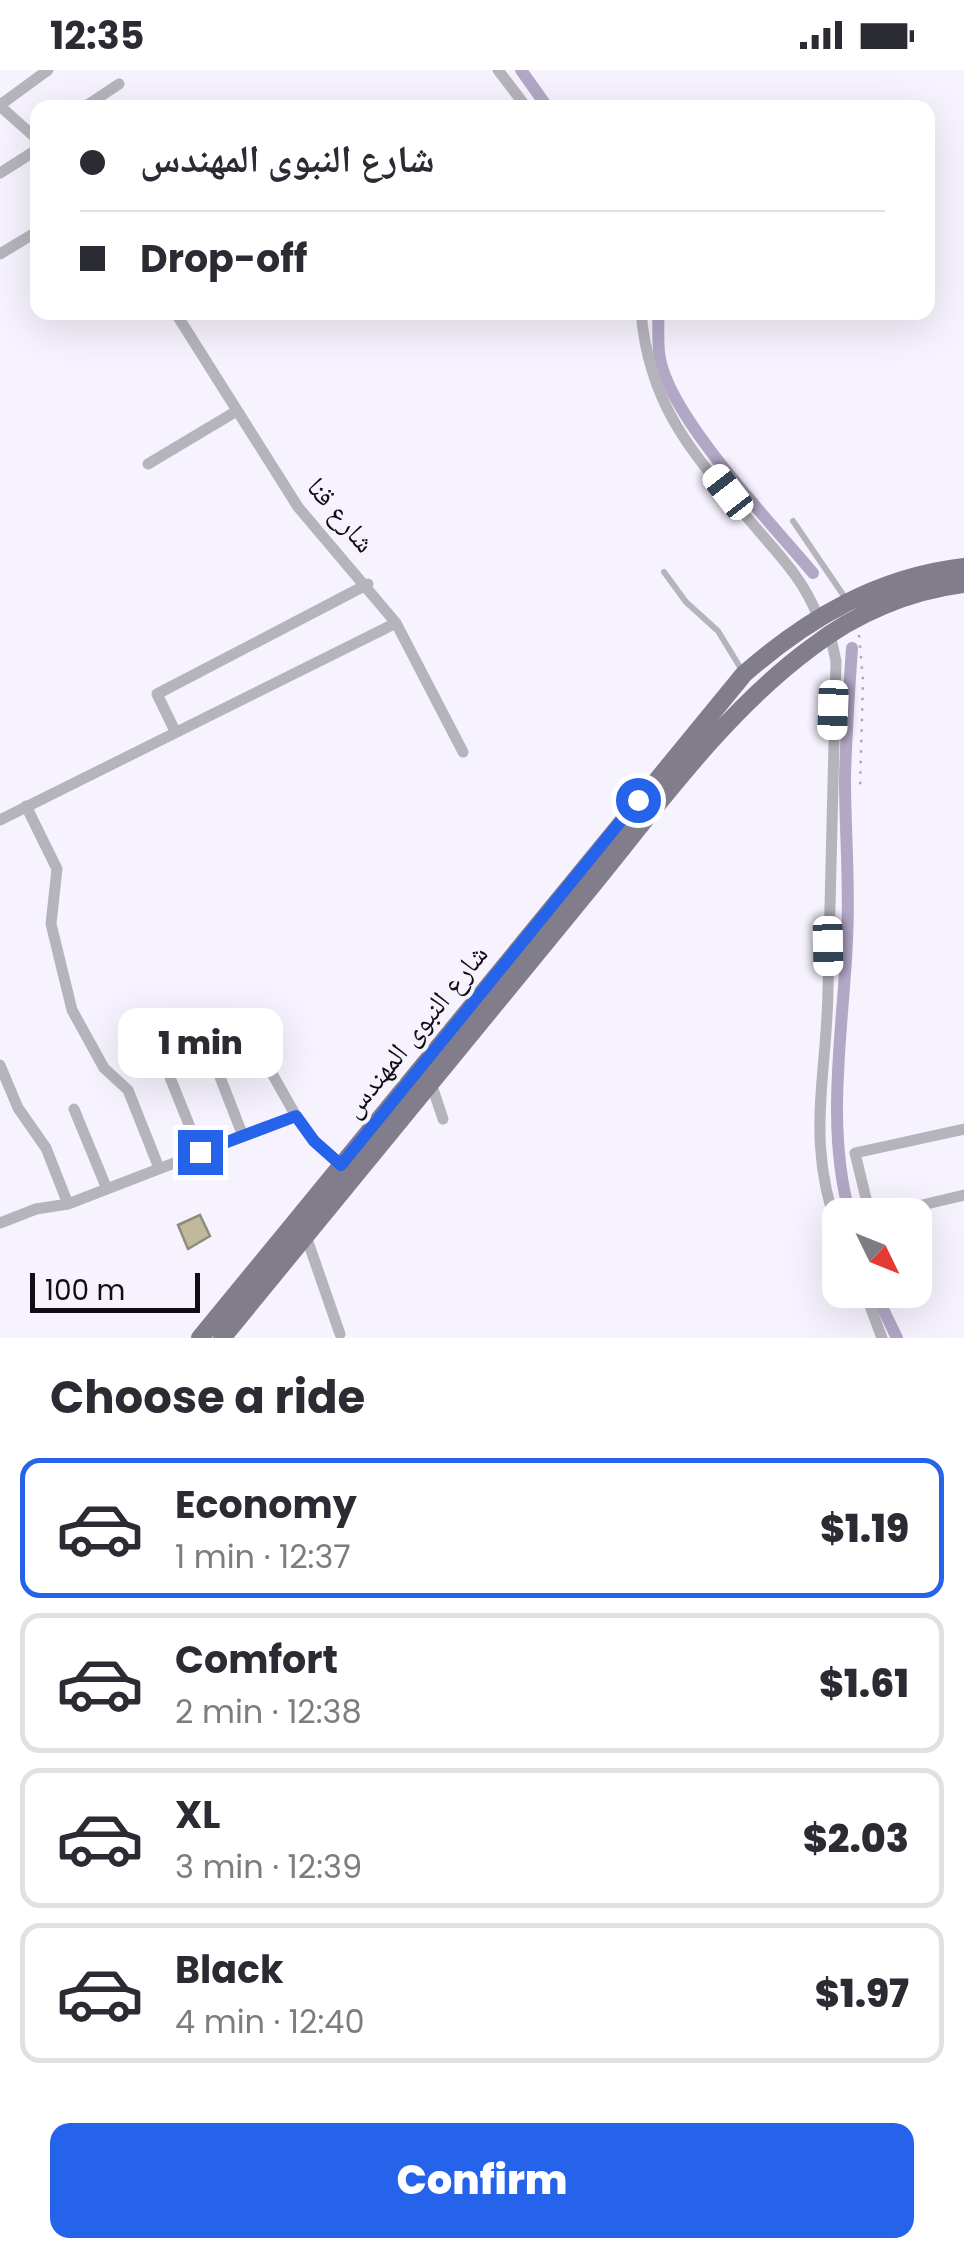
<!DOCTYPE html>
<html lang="en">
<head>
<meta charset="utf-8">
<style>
  body { margin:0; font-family:Poppins,"Noto Naskh Arabic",sans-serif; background:#f7f7f7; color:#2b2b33; height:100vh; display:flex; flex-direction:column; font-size:38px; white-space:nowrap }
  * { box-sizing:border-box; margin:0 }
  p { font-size:32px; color:#7c7c81 }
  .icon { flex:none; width:55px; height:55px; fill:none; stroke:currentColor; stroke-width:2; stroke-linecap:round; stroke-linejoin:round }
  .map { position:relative; height:1268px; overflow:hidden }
  .sheet { display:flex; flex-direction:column; background:#fff; flex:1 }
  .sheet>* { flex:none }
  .top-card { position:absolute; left:30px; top:30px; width:905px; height:220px; border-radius:20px; box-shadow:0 10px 40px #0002; display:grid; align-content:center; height:220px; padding:0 50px; background:#fff }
  .needle { width:65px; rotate:133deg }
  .tools { position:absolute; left:822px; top:1128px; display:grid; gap:20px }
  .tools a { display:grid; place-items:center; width:110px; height:110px; border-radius:20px; background:#fff; box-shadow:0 10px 40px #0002; font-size:50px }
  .scale { position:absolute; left:30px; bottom:25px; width:170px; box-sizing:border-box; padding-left:10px; border:5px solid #100e14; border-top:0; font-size:28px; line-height:35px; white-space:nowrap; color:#100e14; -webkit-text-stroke:8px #f7f3fe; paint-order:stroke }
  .end { position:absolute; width:45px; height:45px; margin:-22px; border:12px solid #2563eb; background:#fff; box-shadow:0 0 0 5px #fff }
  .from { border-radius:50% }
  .bubble { position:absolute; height:70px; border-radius:20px; background:#fff; box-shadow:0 10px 40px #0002; font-size:32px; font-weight:800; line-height:70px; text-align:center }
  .car { position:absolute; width:30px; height:60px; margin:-30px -15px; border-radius:12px; box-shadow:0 0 8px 2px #0007; background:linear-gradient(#fff 24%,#345 0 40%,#fff 0 76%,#345 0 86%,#fff 0) }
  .top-card b { display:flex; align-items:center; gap:35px; height:95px; font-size:38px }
  .top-card b+b { border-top:2px solid #e1e1e2 }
  .top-card i { width:25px; height:25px; background:#2b2b33 }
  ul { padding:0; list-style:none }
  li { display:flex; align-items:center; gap:30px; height:140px; margin:0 20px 15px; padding:0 30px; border:5px solid #e1e1e2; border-radius:20px }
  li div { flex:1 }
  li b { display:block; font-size:38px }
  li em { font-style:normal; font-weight:800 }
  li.on { border-color:#2563eb }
  li>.icon { width:90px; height:90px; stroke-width:1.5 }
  h2 { padding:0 50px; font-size:45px; line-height:120px }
  .primary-button { display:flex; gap:20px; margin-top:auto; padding:20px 50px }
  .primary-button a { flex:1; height:115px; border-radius:20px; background:#2563eb; color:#fff; font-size:40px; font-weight:800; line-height:115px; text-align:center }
  .status { display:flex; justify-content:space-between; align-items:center; height:70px; padding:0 50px; background:#fff; direction:ltr }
  .status svg { height:28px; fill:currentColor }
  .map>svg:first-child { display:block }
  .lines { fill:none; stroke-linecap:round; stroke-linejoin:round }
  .canal { stroke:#b2a7c5; stroke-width:12 }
  .building { fill:#c0b99a; stroke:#8f8c7b; stroke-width:2.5 }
  .path { stroke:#aba8b1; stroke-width:2.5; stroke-dasharray:2.5 8; stroke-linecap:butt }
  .service { stroke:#b6b4bb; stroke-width:6 }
  .minor { stroke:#b6b4bb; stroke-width:11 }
  .primary { stroke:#827d8b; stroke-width:18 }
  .route { stroke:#2563eb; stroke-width:12 }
  .labels { text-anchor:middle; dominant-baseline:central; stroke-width:8; stroke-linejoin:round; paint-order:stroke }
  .street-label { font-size:28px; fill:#100e14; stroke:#f7f3fe }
</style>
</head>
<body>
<div class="status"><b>12:35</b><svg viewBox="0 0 49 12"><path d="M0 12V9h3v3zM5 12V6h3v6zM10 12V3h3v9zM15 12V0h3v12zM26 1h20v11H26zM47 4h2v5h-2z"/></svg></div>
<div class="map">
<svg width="964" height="1268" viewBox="0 0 964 1268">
  <rect width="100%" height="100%" fill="#f7f3fe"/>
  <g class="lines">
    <!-- canal -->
    <path class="canal" d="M521 0 548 38
      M658 242C659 258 657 274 660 289 671 349 773 455 813 503
      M850 1145C825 1056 843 961 847 870 850 816 845 762 845 708 846 665 849 621 852 578
      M874 1220 897 1268"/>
  </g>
  <!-- building -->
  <path class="building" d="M200 1145 210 1166 188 1179 178 1155Z"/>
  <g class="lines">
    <!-- path -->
    <path class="path" d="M859 565 863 610 860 719"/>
    <!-- service -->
    <path class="service" d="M793 451 846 529
      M664 502 686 532 718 561 743 602"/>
    <!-- minor -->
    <path class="minor" d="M498 0 527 38
      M0 35 48 0
      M0 36 38 70
      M83 38 119 14
      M0 103 38 79
      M0 184 38 161
      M175 242 298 437 396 553 463 682
      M641 242C649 336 692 383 751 452 778 484 803 508 818 547
      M148 394 235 342
      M830 564 836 591C834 700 830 809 828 918 827 1011 804 1071 840 1166
      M175 661 157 624 368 514
      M26 736 57 799 51 854 72 940 104 998 128 1020 159 1098
      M0 750 396 553
      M248 961 296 1046
      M211 984 243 1066
      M163 990 200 1082
      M0 995 18 1038 46 1078 68 1134
      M431 1013 443 1049
      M74 1039 107 1119
      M870 1145 855 1083 964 1059
      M880 1145 964 1125
      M0 1153 36 1139 68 1134 296 1046 314 1071 341 1095
      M306 1166 340 1264
      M864 1220 882 1268"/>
    <!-- primary -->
    <path class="primary" d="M200 1268 744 604C808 548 878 507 964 497
      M222 1268C342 1122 462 975 582 828 653 742 721 644 812 577 856 543 909 521 964 514"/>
  </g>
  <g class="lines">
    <!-- route -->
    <path class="route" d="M200 1082 296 1046 314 1071 341 1095 638 730"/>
  </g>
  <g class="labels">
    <!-- street labels -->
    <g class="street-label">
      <text transform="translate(341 445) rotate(50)">شارع قنا</text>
      <text transform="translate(415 961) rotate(-51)">شارع النبوى المهندس</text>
    </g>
  </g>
</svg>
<div class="tools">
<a><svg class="needle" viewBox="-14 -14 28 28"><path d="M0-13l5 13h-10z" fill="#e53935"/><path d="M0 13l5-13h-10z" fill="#7c7c81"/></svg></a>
</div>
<div class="scale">100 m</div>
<i class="end from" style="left:638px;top:730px"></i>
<i class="end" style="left:200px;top:1082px"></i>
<div class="bubble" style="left:118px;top:938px;width:165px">1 min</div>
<i class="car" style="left:728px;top:422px;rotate:322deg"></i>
<i class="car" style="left:833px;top:640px;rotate:182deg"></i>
<i class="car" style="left:828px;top:876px;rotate:179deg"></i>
<div class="top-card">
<b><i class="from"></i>شارع النبوى المهندس</b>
<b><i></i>Drop-off</b>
</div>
</div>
<section class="sheet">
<h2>Choose a ride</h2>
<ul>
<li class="on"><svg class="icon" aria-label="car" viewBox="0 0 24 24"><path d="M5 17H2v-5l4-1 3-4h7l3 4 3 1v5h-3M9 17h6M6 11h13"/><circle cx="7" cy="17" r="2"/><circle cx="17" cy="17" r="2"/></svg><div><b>Economy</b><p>1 min · 12:37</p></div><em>$1.19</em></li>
<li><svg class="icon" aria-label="car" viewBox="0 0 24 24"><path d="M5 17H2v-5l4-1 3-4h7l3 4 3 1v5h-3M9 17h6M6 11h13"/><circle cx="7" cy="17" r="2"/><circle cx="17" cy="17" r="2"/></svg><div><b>Comfort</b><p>2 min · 12:38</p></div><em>$1.61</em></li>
<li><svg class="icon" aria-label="car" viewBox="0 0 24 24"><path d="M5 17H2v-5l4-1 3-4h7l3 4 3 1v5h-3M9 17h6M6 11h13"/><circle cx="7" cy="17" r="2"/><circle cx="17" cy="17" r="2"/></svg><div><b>XL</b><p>3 min · 12:39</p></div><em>$2.03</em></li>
<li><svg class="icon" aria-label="car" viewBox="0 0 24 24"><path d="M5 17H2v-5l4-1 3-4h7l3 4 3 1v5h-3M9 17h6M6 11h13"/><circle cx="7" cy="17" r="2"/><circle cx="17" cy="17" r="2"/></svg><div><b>Black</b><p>4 min · 12:40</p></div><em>$1.97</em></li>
</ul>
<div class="primary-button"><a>Confirm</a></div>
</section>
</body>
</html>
